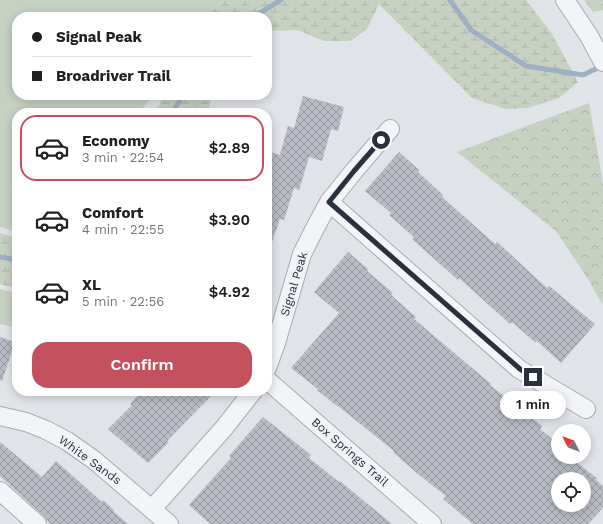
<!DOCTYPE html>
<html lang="en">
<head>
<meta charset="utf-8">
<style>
  body { margin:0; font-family:"Work Sans",sans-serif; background:#f6f6f6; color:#202124; height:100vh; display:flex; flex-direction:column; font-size:15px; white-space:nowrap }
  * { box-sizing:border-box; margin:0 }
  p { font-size:13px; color:#757577 }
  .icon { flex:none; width:22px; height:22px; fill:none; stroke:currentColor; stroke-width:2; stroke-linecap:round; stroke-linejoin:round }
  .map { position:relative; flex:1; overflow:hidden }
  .side { position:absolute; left:12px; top:108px; width:260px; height:288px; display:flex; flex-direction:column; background:#fff; border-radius:16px; box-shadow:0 2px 10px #0003 }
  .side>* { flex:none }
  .top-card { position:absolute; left:12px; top:12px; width:260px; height:88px; border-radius:16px; box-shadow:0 2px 10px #0003; display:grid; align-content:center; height:88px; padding:0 20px; background:#fff }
  .needle { width:26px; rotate:312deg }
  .buttons { position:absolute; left:551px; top:424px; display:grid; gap:8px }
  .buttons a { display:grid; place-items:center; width:40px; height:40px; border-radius:50%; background:#fff; box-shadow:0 2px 10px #0003; font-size:20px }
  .end { position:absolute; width:18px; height:18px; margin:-9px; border:5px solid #2a313e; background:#fff; box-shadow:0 0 0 2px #fff }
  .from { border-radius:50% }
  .bubble { position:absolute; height:28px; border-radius:14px; background:#fff; box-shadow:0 2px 10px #0003; font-size:13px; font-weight:600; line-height:28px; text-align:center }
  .top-card b { display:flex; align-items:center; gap:14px; height:38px; font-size:15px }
  .top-card b+b { border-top:1px solid #e0e0e0 }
  .top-card i { width:10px; height:10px; background:#202124 }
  ul { padding:7px 0 0; list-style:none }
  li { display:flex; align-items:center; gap:12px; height:66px; margin:0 8px 6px; padding:0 12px; border:2px solid transparent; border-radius:16px }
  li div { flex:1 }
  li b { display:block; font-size:15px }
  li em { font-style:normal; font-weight:600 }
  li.selected { border-color:#c3505d }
  li>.icon { width:36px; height:36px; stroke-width:1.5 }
  .action { display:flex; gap:8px; margin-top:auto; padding:8px 20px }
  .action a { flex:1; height:46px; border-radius:16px; background:#c3505d; color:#fff; font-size:16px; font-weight:600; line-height:46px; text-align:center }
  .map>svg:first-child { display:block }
  .grass { fill:#c6d1c2 }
  .forest { fill:url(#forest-crowns) }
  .wetland { fill:url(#wetland-marsh) }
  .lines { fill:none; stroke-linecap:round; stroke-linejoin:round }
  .stream { stroke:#9eb0c5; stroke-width:5 }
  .building { fill:url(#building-cross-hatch); fill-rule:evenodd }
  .minor-casing { stroke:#a6aab2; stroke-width:20 }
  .minor { stroke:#f3f4f7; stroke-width:18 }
  .route { stroke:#2a313e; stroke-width:5 }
  .labels { text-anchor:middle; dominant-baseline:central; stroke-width:3.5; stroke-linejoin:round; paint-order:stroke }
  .street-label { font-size:12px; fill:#2a313e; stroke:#f0f2f6 }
</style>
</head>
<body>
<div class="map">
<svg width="603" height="524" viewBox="0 0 603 524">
  <defs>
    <pattern id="forest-crowns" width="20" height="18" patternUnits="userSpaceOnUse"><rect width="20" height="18" fill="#c6d1c2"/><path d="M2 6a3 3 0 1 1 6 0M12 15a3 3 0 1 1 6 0" fill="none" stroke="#aab4a8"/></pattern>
    <pattern id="wetland-marsh" width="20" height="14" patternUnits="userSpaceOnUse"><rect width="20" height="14" fill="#c6d1c2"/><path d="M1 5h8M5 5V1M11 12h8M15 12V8" fill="none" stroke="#aab4a8"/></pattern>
    <pattern id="building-cross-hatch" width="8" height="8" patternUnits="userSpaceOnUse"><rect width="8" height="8" fill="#b8bcc4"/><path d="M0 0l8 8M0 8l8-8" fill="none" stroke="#9699a1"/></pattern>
  </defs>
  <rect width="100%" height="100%" fill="#e0e3e8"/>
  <!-- grass -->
  <path class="grass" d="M0 0H224L206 17H17V95H154L139 113H17V232L0 227Z
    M0 289 17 293V328L0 324Z"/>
  <!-- forest -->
  <path class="forest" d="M584 0H603V10L593 12Z
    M589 103 603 183V303L602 304 588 279 556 231 457 152Z"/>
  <!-- wetland -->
  <path class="wetland" d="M224 0H526L552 34 578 82 559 98 527 108 505 109 472 98 379 4 367 29 350 41H324L298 30 267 31V17H206Z
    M162 95H212L208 113H151L160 105Z
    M0 233 17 238V288L0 284Z"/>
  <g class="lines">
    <!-- stream -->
    <path class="stream" d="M450 0 471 30 526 66 583 75 602 66
      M253 17 281 0
      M172 113 183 95
      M0 257 17 260"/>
  </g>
  <!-- building -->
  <path class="building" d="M303 96 344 107 338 131 331 129 322 161 309 157 299 190 294 188 284 220 280 219 269 250H267V151L280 155 288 126 294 128Z
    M399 152 419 170 418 172 443 195 442 197 495 244 497 242 547 288 549 286 595 324 561 363 537 341 536 343 512 322 510 324 459 278 458 280 412 239 414 237 389 215 391 213 365 191Z
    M348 252 368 269 367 271 393 293 391 295 416 317 414 319 491 384 490 385 542 426 540 429 558 444V457H570L598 479H595L603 486V508L588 524H473L443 499 446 496 418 474 393 452 394 451 338 406H337L317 390 318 389 291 368 339 313 314 292ZM558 479H584V505H558Z
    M0 337 15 342 2 381 0 380Z
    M142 391H216L167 441 169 442 148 463 108 429 132 405 130 404Z
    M263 417 311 455 309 458 339 482 340 481 364 501 392 524H210L189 505 231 458 229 456Z
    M0 442 42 477 56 461 102 502 103 500 114 510 113 511 128 524H50L44 516 0 476Z"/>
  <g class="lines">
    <defs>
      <path id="minor" d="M565 0 589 36 603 62
        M329 202 519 369 586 409
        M267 368 276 343 302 254 314 230 329 202 354 171 390 129
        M267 380 432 524
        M0 416 26 422 46 430 67 441 94 460 169 524
        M0 491 37 524
        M152 509 224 428 253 391"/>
    </defs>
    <!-- minor casing -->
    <use href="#minor" class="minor-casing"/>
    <!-- minor -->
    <use href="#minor" class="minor"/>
  </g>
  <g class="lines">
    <!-- route -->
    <path class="route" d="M381 140 354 171 329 202 520 369 533 377"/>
  </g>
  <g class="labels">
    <!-- street labels -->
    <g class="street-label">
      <text transform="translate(294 284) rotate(-73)">Signal Peak</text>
      <text transform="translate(350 452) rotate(41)">Box Springs Trail</text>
      <text transform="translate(90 460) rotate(36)">White Sands</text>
    </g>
  </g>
</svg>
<div class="buttons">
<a><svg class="needle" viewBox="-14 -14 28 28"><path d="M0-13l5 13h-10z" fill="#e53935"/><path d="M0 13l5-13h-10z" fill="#757577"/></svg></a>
<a><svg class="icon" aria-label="locate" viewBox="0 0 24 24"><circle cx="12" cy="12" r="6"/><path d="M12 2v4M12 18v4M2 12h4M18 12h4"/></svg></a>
</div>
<i class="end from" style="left:381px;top:140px"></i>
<i class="end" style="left:533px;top:377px"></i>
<div class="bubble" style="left:500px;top:391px;width:66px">1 min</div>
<div class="top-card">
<b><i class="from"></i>Signal Peak</b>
<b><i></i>Broadriver Trail</b>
</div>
<section class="side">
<ul>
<li class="selected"><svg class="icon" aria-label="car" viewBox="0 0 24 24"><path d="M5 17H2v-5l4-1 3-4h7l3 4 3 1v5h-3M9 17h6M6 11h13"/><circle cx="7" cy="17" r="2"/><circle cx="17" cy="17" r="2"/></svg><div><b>Economy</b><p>3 min · 22:54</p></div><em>$2.89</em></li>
<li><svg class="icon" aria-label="car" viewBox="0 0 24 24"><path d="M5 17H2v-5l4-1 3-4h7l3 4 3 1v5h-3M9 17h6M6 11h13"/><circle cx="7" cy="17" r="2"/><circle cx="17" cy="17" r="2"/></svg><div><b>Comfort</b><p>4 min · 22:55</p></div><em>$3.90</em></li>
<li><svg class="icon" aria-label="car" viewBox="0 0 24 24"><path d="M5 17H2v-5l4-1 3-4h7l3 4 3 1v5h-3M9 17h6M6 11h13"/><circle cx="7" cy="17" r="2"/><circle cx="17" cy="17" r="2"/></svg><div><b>XL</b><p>5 min · 22:56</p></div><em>$4.92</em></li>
</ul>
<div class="action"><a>Confirm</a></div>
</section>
</div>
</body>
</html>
